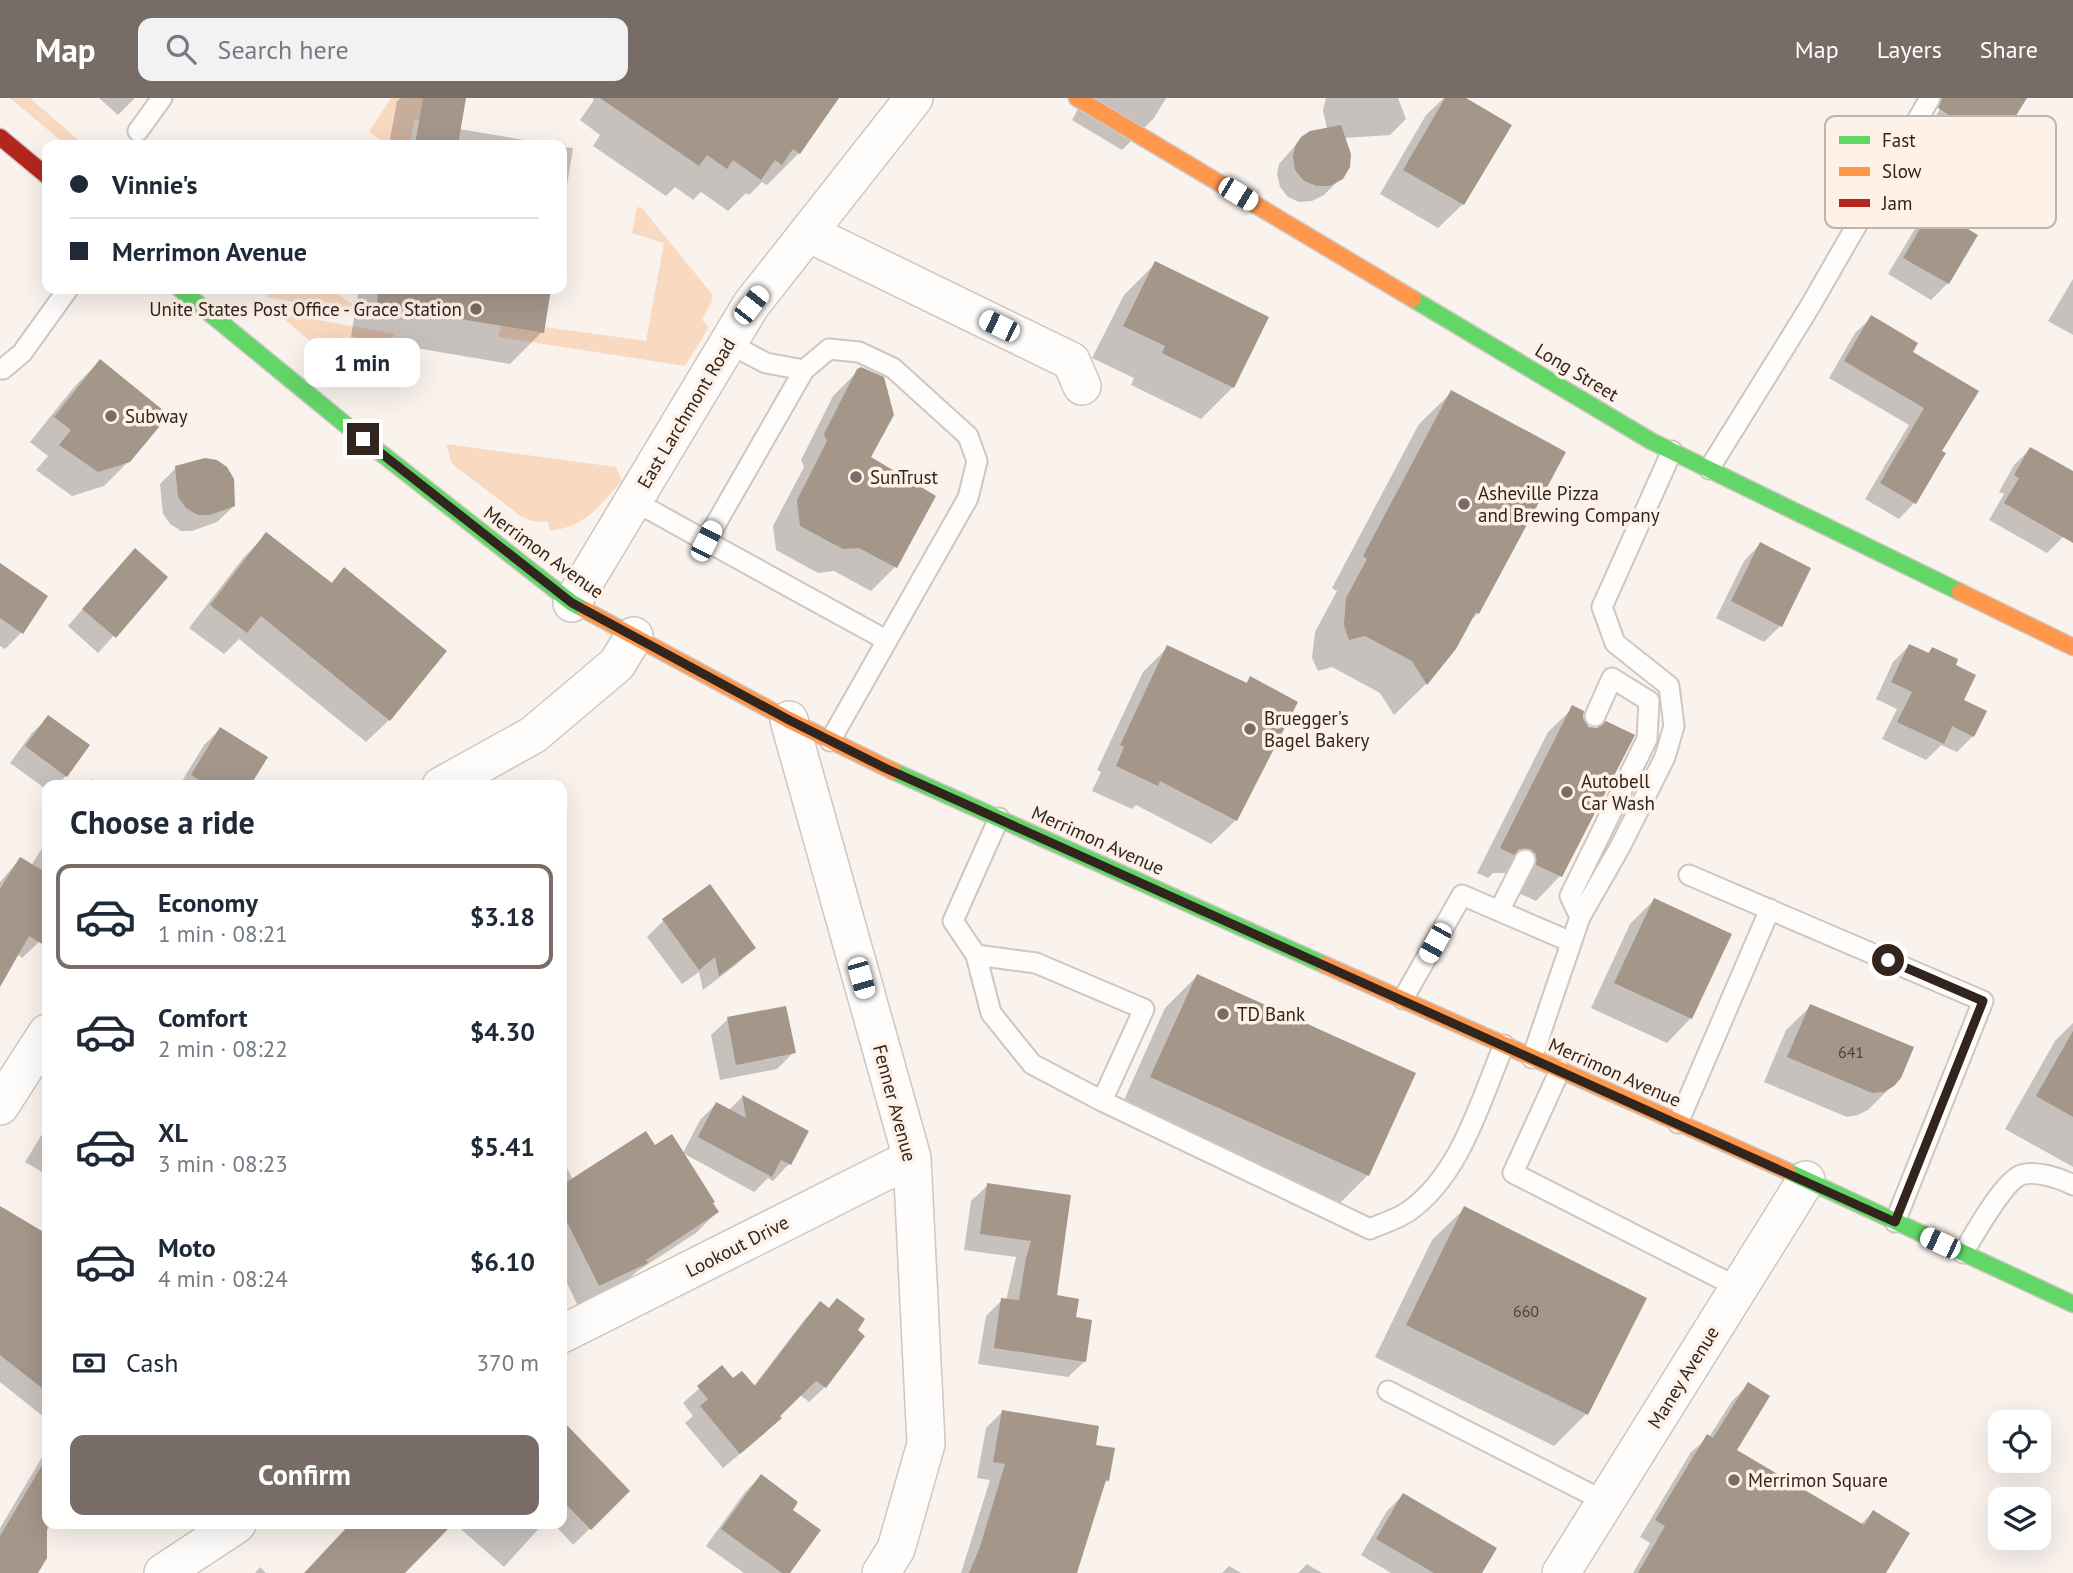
<!DOCTYPE html>
<html lang="en">
<head>
<meta charset="utf-8">
<style>
  body { margin:0; font-family:"PT Sans",sans-serif; background:#f2f2f3; color:#1f2937; height:100vh; display:flex; flex-direction:column; font-size:26px; white-space:nowrap }
  * { box-sizing:border-box; margin:0 }
  p { font-size:23px; color:#747a83 }
  .icon { flex:none; width:38px; height:38px; fill:none; stroke:currentColor; stroke-width:2; stroke-linecap:round; stroke-linejoin:round }
  .map { position:relative; flex:1; overflow:hidden }
  .panel { position:absolute; left:42px; top:682px; width:525px; height:749px; display:flex; flex-direction:column; background:#fff; border-radius:14px; box-shadow:0 7px 28px #0002 }
  .panel>* { flex:none }
  .guide { position:absolute; left:42px; top:42px; width:525px; height:154px; border-radius:14px; box-shadow:0 7px 28px #0002; display:grid; align-content:center; height:154px; padding:0 28px; background:#fff }
  .controls { position:absolute; left:1988px; top:1312px; display:grid; gap:14px }
  .controls a { display:grid; place-items:center; width:63px; height:63px; border-radius:14px; background:#fff; box-shadow:0 7px 28px #0002; font-size:35px }
  .end { position:absolute; width:32px; height:32px; margin:-16px; border:9px solid #31251d; background:#fff; box-shadow:0 0 0 4px #fff }
  .from { border-radius:50% }
  .bubble { position:absolute; height:49px; border-radius:14px; background:#fff; box-shadow:0 7px 28px #0002; font-size:23px; font-weight:700; line-height:49px; text-align:center }
  .car { position:absolute; width:21px; height:42px; margin:-21px -10px; border-radius:9px; box-shadow:0 0 5px 2px #0007; background:linear-gradient(#fff 24%,#345 0 40%,#fff 0 76%,#345 0 86%,#fff 0) }
  .guide b { display:flex; align-items:center; gap:24px; height:66px; font-size:26px }
  .guide b+b { border-top:2px solid #e0e1e3 }
  .guide i { width:18px; height:18px; background:#1f2937 }
  ul { padding:0; list-style:none }
  li { display:flex; align-items:center; gap:21px; height:105px; margin:0 14px 10px; padding:0 14px; border:4px solid transparent; border-radius:14px }
  li div { flex:1 }
  li b { display:block; font-size:26px }
  li em { font-style:normal; font-weight:700 }
  li.on { border-color:#776d66 }
  li>.icon { width:63px; height:63px; stroke-width:1.5 }
  h2 { padding:0 28px; font-size:32px; line-height:84px }
  .pay { display:flex; align-items:center; gap:18px; height:77px; padding:0 28px; font-size:26px }
  .pay p { margin-inline-start:auto }
  .action { display:flex; gap:14px; margin-top:auto; padding:14px 28px }
  .action a { flex:1; height:80px; border-radius:14px; background:#776d66; color:#fff; font-size:28px; font-weight:700; line-height:80px; text-align:center }
  header { display:flex; align-items:center; gap:42px; box-sizing:border-box; height:98px; padding:0 35px; background:#776d66; color:#fff }
  header strong { font-size:33px }
  nav { display:flex; gap:38px; margin-inline-start:auto; font-size:24px }
  .search { width:490px; height:63px; background:#f2f2f3; display:flex; align-items:center; gap:18px; box-sizing:border-box; padding:0 24px; border-radius:14px; color:#747a83; font-size:26px }
  .map>svg:first-child { display:block }
  .green { fill:#fad9c1 }
  .shadow { fill:#0003 }
  .building { fill:#a49689 }
  .lines { fill:none; stroke-linecap:round; stroke-linejoin:round }
  .lane-casing { stroke:#cfc6c0; stroke-width:23 }
  .street-casing { stroke:#cfc6c0; stroke-width:40 }
  .fast-casing { stroke:#cfc6c0; stroke-width:19 }
  .slow-casing { stroke:#cfc6c0; stroke-width:19 }
  .jam-casing { stroke:#cfc6c0; stroke-width:19 }
  .lane { stroke:#fefdfc; stroke-width:19 }
  .street { stroke:#fefdfc; stroke-width:37 }
  .fast { stroke:#63d668; stroke-width:16 }
  .slow { stroke:#ff974d; stroke-width:16 }
  .jam { stroke:#b3261e; stroke-width:16 }
  .route { stroke:#31251d; stroke-width:9 }
  .poi-dot { fill:#776d66; stroke:#fef1e8; stroke-width:2.5 }
  .labels { text-anchor:middle; dominant-baseline:central; stroke-width:7; stroke-linejoin:round; paint-order:stroke }
  .number-label { font-size:16px; fill:#4e4138 }
  .poi-label { font-size:19px; fill:#31251d; stroke:#fef1e8; text-anchor:start }
  .street-label { font-size:19px; fill:#31251d; stroke:#fef1e8 }
  .key { fill:#fef1e8; stroke:#c0b4ab; stroke-width:2 }
  .key-label { font-size:19px; fill:#31251d }
</style>
</head>
<body>
<header>
<strong>Map</strong>
<div class="search"><svg class="icon" aria-label="search" viewBox="0 0 24 24"><circle cx="10" cy="10" r="6"/><path d="M15 15l6 6"/></svg>Search here</div>
<nav><a>Map</a><a>Layers</a><a>Share</a></nav>
</header>
<div class="map">
<svg width="2073" height="1475" viewBox="0 0 2073 1475">
  <rect width="100%" height="100%" fill="#f9f2ed"/>
  <!-- green -->
  <path class="green" d="M10 0H30L84 47H66Z
    M391 0H423L419 22H414L410 47H388L369 34Z
    M637 109 642 110 712 196V203L702 222 709 229 685 268 498 239 501 228 543 235 545 229 646 243 664 145 632 135Z
    M272 191H330L369 217 266 199Z
    M276 214 395 236 357 283Z
    M446 346 616 369 622 383C596 410 589 427 550 433L548 424 532 423 522 419 452 366Z"/>
  <!-- shadow -->
  <path class="shadow" d="M99 0H135L118 17Z
    M401 0H464L459 31 554 47H389L397 3Z
    M592 0H837L799 55 767 87 762 84 749 97 746 95 728 113 701 94 693 102 675 89 666 98 593 48 600 37 580 22 594 2Z
    M1084 0H1166L1154 20 1122 52 1072 22Z
    M1326 0H1398L1406 21 1390 37 1344 40 1341 80 1324 97 1312 103 1299 104 1288 99 1280 89 1277 76 1279 66 1302 40 1327 31 1323 12Z
    M1444 0H1462L1463 106 1438 130 1380 96 1426 17Z
    M1947 0H2025L1996 47 1971 71 1922 40Z
    M562 49 573 50 562 119Z
    M1932 112 1976 137 1948 185 1931 202 1888 176 1916 129Z
    M1156 165 1233 289 1201 321 1131 287 1134 280 1092 260 1124 197Z
    M2073 181V237L2048 223Z
    M359 191H549L542 234 510 266 351 239Z
    M1872 219 1911 254 1940 354 1915 404 1899 421 1865 401 1909 327 1829 280 1855 235Z
    M100 263 129 363 104 388 72 398 36 372 48 358 30 344 75 288Z
    M858 273 868 360 895 469 871 493 834 473 818 475 776 452 773 428 804 369 801 362 833 298Z
    M1451 295 1478 515 1469 524 1455 550 1426 586 1394 617 1380 595 1332 569 1318 573 1312 560 1315 534 1337 493 1332 490 1419 326Z
    M2030 351 2073 375V422L2063 439 2047 455 1989 422 2004 396 1999 394 2014 367Z
    M176 370 234 408 217 424 192 433H181L170 426 163 416 160 386Z
    M266 437 330 486 344 472 445 553 389 622 366 644 239 541 224 556 189 530 244 459Z
    M1760 446 1780 528 1764 544 1716 520 1744 463Z
    M0 467 46 499 21 535 5 551 0 548Z
    M119 469 166 480 98 555 68 528Z
    M1909 548 1927 556 1932 551 1954 568 1973 638 1957 654 1941 647 1926 662 1882 641 1897 611 1876 601 1893 564Z
    M1167 550 1245 586 1251 580 1236 722 1211 746 1136 707 1132 711 1092 693 1101 674 1097 672 1143 574Z
    M1573 610 1588 630 1632 638 1560 778 1536 803 1512 792V781L1505 775H1493L1488 780 1477 775 1548 634Z
    M49 619 66 678 56 688H47V692L10 665 32 635Z
    M220 631 248 688H179L204 647Z
    M92 681 101 688H85Z
    M47 742V829L39 844 22 860 17 856 0 885V784L20 761 31 768Z
    M709 789 754 850 737 866 703 892 699 874 682 886 647 839 663 823Z
    M1654 802 1691 920 1667 945 1591 910 1630 826Z
    M1197 878 1368 1077 1336 1109 1120 1011 1165 910Z
    M1811 908 1893 987 1868 1012 1858 1017 1847 1019 1764 984 1786 932Z
    M728 921 794 954 777 971 720 982 711 937Z
    M2073 925V1069L2005 1031 2055 943Z
    M742 999 807 1033 789 1066 773 1083 768 1080 754 1094 683 1055 700 1022 716 1006 728 1013Z
    M47 1028V1077L25 1064Z
    M655 1049 711 1106 717 1114 696 1135 636 1174 625 1185 578 1208 562 1175V1070L566 1068 573 1082Z
    M988 1087 1069 1098 1055 1199 1074 1221 1085 1263 1068 1279 978 1266 986 1218 1002 1202 1006 1203 1016 1159 964 1152 971 1103Z
    M0 1110 47 1138V1316L44 1319 0 1284Z
    M1464 1111 1644 1200 1586 1316 1554 1348 1375 1259 1432 1142Z
    M820 1205 825 1289 809 1304 800 1297 764 1336 723 1370 685 1325 693 1318 683 1305 722 1270 733 1282 753 1289 805 1221Z
    M1749 1286 1735 1353 1860 1427 1873 1414 1884 1475H1633L1650 1445 1640 1439 1691 1354 1709 1339 1732 1303Z
    M1002 1314 1094 1348 1108 1382 1102 1387 1055 1475H961L990 1382 977 1380 986 1330Z
    M562 1325 628 1393 573 1447 554 1426H562Z
    M47 1351V1426H51L28 1465 35 1475H0V1430Z
    M761 1378 791 1412 787 1475H744L706 1448 745 1394Z
    M1403 1397 1480 1475H1391L1361 1457 1387 1413Z
    M455 1426H543L504 1469Z
    M1307 1466 1322 1475H1298Z
    M1229 1468 1241 1475H1222Z
    M260 1469 266 1475H255Z"/>
  <!-- building -->
  <path class="building" d="M423 0H466L458 47H415Z
    M600 0H839L800 56 793 51 782 67 775 62 761 82 733 62 727 71 707 57 699 68Z
    M1445 0H1466L1512 27 1464 107 1403 72Z
    M1942 0H2027L1997 48 1938 10Z
    M1341 27 1351 56 1350 69 1343 81 1330 88H1317L1304 83 1295 72 1293 59 1295 48 1301 39 1310 33Z
    M1932 110 1978 137 1949 186 1903 160Z
    M1155 163 1269 219 1234 290 1162 255 1165 248 1123 228Z
    M378 191H551L544 235 377 207Z
    M1871 217 1918 245 1913 254 1979 293 1942 353 1946 355 1916 406 1880 385 1924 310 1844 263Z
    M100 261 169 317 130 364 98 374 59 347 71 332 54 319Z
    M861 269 884 279 894 317 871 359 936 398 897 470 859 450 843 451 800 428 797 402 827 343 824 336 857 271Z
    M1451 292 1566 354 1479 516 1476 514 1456 551 1427 587 1412 563 1365 538 1349 542 1344 527 1346 500 1367 461 1363 458Z
    M2030 349 2073 373V445L2004 405 2019 380 2014 377Z
    M205 360 217 362 227 369 234 381 235 408 210 417H198L186 410 178 399 175 368Z
    M266 434 332 485 344 469 447 553 390 623 261 518 247 535 210 507Z
    M1760 444 1811 470 1782 529 1731 503Z
    M135 450 168 479 116 540 82 511Z
    M0 465 48 498 23 536 0 520Z
    M1909 546 1929 555 1932 549 1958 561 1956 567 1976 577 1964 602 1987 613 1974 639 1952 628 1944 646 1897 624 1912 594 1891 584Z
    M1167 547 1247 585 1250 578 1298 604 1237 723 1160 683 1158 688 1116 668 1124 649 1120 647Z
    M1572 607 1584 613 1583 620 1589 629 1597 630 1606 623 1635 637 1562 779 1536 767V756L1530 751H1519L1514 757 1500 750Z
    M48 617 90 647 67 679 25 648Z
    M220 629 268 659 250 688H209L191 677Z
    M20 759 47 775V849L29 838 0 889V791Z
    M710 786 756 850 719 878 715 859 699 872 662 821Z
    M1654 800 1732 836 1692 921 1614 885Z
    M1197 876 1416 975 1369 1078 1150 979Z
    M1810 906 1914 949 1901 980 1894 988 1884 994 1872 995 1787 959Z
    M786 908 796 955 736 967 727 919Z
    M2073 933V1019L2036 998Z
    M742 997 809 1033 791 1067 781 1062 772 1079 698 1039 716 1004 746 1020Z
    M646 1033 655 1047 672 1036 715 1104 713 1105 719 1114 646 1162 648 1165 599 1188 562 1114V1087Z
    M987 1085 1071 1097 1057 1197 1079 1201 1076 1219 1092 1222 1086 1264 994 1250 1001 1200 1019 1202 1026 1160 1031 1143 980 1136Z
    M0 1108 47 1136V1294L0 1257Z
    M1464 1108 1647 1200 1588 1317 1406 1227Z
    M837 1200 865 1221 858 1232 865 1238 826 1290 816 1283 780 1318 782 1320 740 1356 700 1308 708 1301 697 1288 722 1267 733 1280 742 1273 755 1288 820 1203 829 1210Z
    M1748 1284 1770 1298 1737 1352 1864 1427 1873 1412 1910 1435 1886 1475H1638L1665 1428 1655 1422 1707 1336 1713 1340Z
    M1002 1312 1099 1328 1096 1347 1115 1350 1109 1383 1106 1382 1077 1475H969L980 1449 1005 1366 993 1364Z
    M562 1322 630 1393 591 1432 562 1402Z
    M47 1359V1460L38 1475H0V1438Z
    M761 1376 798 1404 793 1412 821 1432 790 1475H782L721 1431Z
    M1403 1395 1497 1450 1482 1475H1434L1376 1441Z
    M350 1426H453L405 1475H304Z"/>
  <g class="lines">
    <defs>
      <path id="lane" d="M138 33 162 0
        M728 245 766 265 804 272 829 251 859 254 893 270 968 338 977 363 968 400 830 643
        M0 271H3L22 255 68 191
        M804 272 706 443 886 542
        M1709 371 1809 210 1930 0
        M634 403 706 443
        M1689 777 1983 903 1895 1124
        M1499 813 1525 762
        M1580 819 1570 798 1647 641 1649 603 1612 580 1595 618
        M976 857 1036 865 1144 911 1102 1003 1032 966 991 915 976 857 953 823 999 720
        M1403 901 1462 797 1571 844
        M1532 960 1580 819 1620 749 1665 659 1674 628 1669 588 1615 545 1602 509 1672 353
        M1560 972 1513 1075 1739 1190
        M1102 1003 1370 1131C1383 1125 1398 1121 1409 1113 1461 1076 1480 1003 1504 947
        M1678 1025 1770 811
        M1963 1155C1974 1137 2003 1084 2021 1077 2035 1072 2060 1080 2073 1087
        M1388 1293 1606 1404"/>
      <path id="street" d="M808 135 1071 263 1082 288
        M572 505 751 207 914 0
        M789 622 912 1060 926 1346 896 1451 881 1475
        M441 688 533 637 617 566 634 538
        M0 1008 47 935
        M562 1236 912 1060
        M163 1475 237 1426
        M1561 1475 1806 1082"/>
      <path id="fast" d="M180 191 363 341 572 505 585 512
        M1413 201 1651 343 1960 494
        M893 673 1325 867
        M1787 1073 2073 1206"/>
      <path id="slow" d="M1077 0 1413 201
        M1960 494 2073 549
        M585 512 789 622 893 673
        M1325 867 1787 1073"/>
      <path id="jam" d="M0 39 47 78"/>
    </defs>
    <!-- lane casing -->
    <use href="#lane" class="lane-casing"/>
    <!-- street casing -->
    <use href="#street" class="street-casing"/>
    <!-- fast casing -->
    <use href="#fast" class="fast-casing"/>
    <!-- slow casing -->
    <use href="#slow" class="slow-casing"/>
    <!-- jam casing -->
    <use href="#jam" class="jam-casing"/>
    <!-- lane -->
    <use href="#lane" class="lane"/>
    <!-- street -->
    <use href="#street" class="street"/>
    <!-- fast -->
    <use href="#fast" class="fast"/>
    <!-- slow -->
    <use href="#slow" class="slow"/>
    <!-- jam -->
    <use href="#jam" class="jam"/>
  </g>
  <g class="lines">
    <!-- route -->
    <path class="route" d="M363 341 572 505 789 622 885 670 1895 1124 1983 903 1888 862"/>
  </g>
  <!-- markers -->
  <g class="poi-dot">
    <circle cx="476" cy="211" r="7"/>
    <circle cx="111" cy="318" r="7"/>
    <circle cx="856" cy="379" r="7"/>
    <circle cx="1464" cy="406" r="7"/>
    <circle cx="1250" cy="631" r="7"/>
    <circle cx="1567" cy="694" r="7"/>
    <circle cx="1223" cy="916" r="7"/>
    <circle cx="1734" cy="1382" r="7"/>
  </g>
  <g class="labels">
    <!-- number labels -->
    <g class="number-label">
      <text x="1851" y="954">641</text>
      <text x="1526" y="1213">660</text>
    </g>
    <!-- poi labels -->
    <g class="poi-label">
      <text x="462" y="211" text-anchor="end">Unite States Post Office - Grace Station</text>
      <text x="125" y="318">Subway</text>
      <text x="870" y="379">SunTrust</text>
      <text x="1478" y="395">Asheville Pizza<tspan x="1478" dy="22">and Brewing Company</tspan></text>
      <text x="1264" y="620">Bruegger's<tspan x="1264" dy="22">Bagel Bakery</tspan></text>
      <text x="1581" y="683">Autobell<tspan x="1581" dy="22">Car Wash</tspan></text>
      <text x="1237" y="916">TD Bank</text>
      <text x="1748" y="1382">Merrimon Square</text>
    </g>
    <!-- street labels -->
    <g class="street-label">
      <text transform="translate(1577 274) rotate(31)">Long Street</text>
      <text transform="translate(686 315) rotate(-59)">East Larchmont Road</text>
      <text transform="translate(544 454) rotate(36)">Merrimon Avenue</text>
      <text transform="translate(1098 742) rotate(24)">Merrimon Avenue</text>
      <text transform="translate(1615 974) rotate(24)">Merrimon Avenue</text>
      <text transform="translate(895 1005) rotate(75)">Fenner Avenue</text>
      <text transform="translate(737 1148) rotate(-27)">Lookout Drive</text>
      <text transform="translate(1683 1279) rotate(-58)">Maney Avenue</text>
    </g>
  </g>
  <!-- legend -->
  <rect x="1825" y="18" width="231" height="112" rx="10" class="key"/>
  <rect x="1839" y="38" width="31" height="8" fill="#63d668"/>
  <rect x="1839" y="69" width="31" height="9" fill="#ff974d"/>
  <rect x="1839" y="101" width="31" height="8" fill="#b3261e"/>
  <g class="key-label">
    <text x="1882" y="49">Fast</text>
    <text x="1882" y="80">Slow</text>
    <text x="1882" y="112">Jam</text>
  </g>
</svg>
<div class="controls">
<a><svg class="icon" aria-label="locate" viewBox="0 0 24 24"><circle cx="12" cy="12" r="6"/><path d="M12 2v4M12 18v4M2 12h4M18 12h4"/></svg></a>
<a><svg class="icon" aria-label="layers" viewBox="0 0 24 24"><path d="M12 4l9 5-9 5-9-5zM3 14l9 5 9-5"/></svg></a>
</div>
<i class="end from" style="left:1888px;top:862px"></i>
<i class="end" style="left:363px;top:341px"></i>
<div class="bubble" style="left:304px;top:240px;width:116px">1 min</div>
<i class="car" style="left:1238px;top:96px;rotate:121deg"></i>
<i class="car" style="left:751px;top:207px;rotate:38deg"></i>
<i class="car" style="left:999px;top:228px;rotate:296deg"></i>
<i class="car" style="left:706px;top:443px;rotate:27deg"></i>
<i class="car" style="left:1435px;top:845px;rotate:209deg"></i>
<i class="car" style="left:861px;top:880px;rotate:164deg"></i>
<i class="car" style="left:1940px;top:1145px;rotate:295deg"></i>
<div class="guide">
<b><i class="from"></i>Vinnie's</b>
<b><i></i>Merrimon Avenue</b>
</div>
<section class="panel">
<h2>Choose a ride</h2>
<ul>
<li class="on"><svg class="icon" aria-label="car" viewBox="0 0 24 24"><path d="M5 17H2v-5l4-1 3-4h7l3 4 3 1v5h-3M9 17h6M6 11h13"/><circle cx="7" cy="17" r="2"/><circle cx="17" cy="17" r="2"/></svg><div><b>Economy</b><p>1 min · 08:21</p></div><em>$3.18</em></li>
<li><svg class="icon" aria-label="car" viewBox="0 0 24 24"><path d="M5 17H2v-5l4-1 3-4h7l3 4 3 1v5h-3M9 17h6M6 11h13"/><circle cx="7" cy="17" r="2"/><circle cx="17" cy="17" r="2"/></svg><div><b>Comfort</b><p>2 min · 08:22</p></div><em>$4.30</em></li>
<li><svg class="icon" aria-label="car" viewBox="0 0 24 24"><path d="M5 17H2v-5l4-1 3-4h7l3 4 3 1v5h-3M9 17h6M6 11h13"/><circle cx="7" cy="17" r="2"/><circle cx="17" cy="17" r="2"/></svg><div><b>XL</b><p>3 min · 08:23</p></div><em>$5.41</em></li>
<li><svg class="icon" aria-label="car" viewBox="0 0 24 24"><path d="M5 17H2v-5l4-1 3-4h7l3 4 3 1v5h-3M9 17h6M6 11h13"/><circle cx="7" cy="17" r="2"/><circle cx="17" cy="17" r="2"/></svg><div><b>Moto</b><p>4 min · 08:24</p></div><em>$6.10</em></li>
</ul>
<div class="pay"><svg class="icon" aria-label="cash" viewBox="0 0 24 24"><path d="M3 7h18v10H3z"/><circle cx="12" cy="12" r="2"/></svg>Cash<p>370 m</p></div>
<div class="action"><a>Confirm</a></div>
</section>
</div>
</body>
</html>
